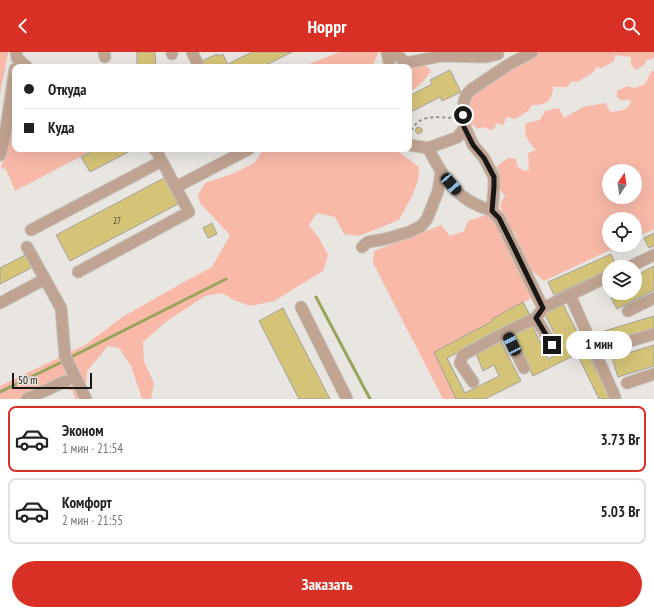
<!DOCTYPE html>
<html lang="ru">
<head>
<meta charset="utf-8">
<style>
  body { margin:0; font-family:"PT Sans Narrow",sans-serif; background:#f2f2f2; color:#222; height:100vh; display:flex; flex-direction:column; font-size:15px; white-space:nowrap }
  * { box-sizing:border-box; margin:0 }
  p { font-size:13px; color:#767676 }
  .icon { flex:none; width:22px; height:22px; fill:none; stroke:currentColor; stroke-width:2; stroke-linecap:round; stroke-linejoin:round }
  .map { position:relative; height:347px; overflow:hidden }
  .panel { display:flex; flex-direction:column; background:#fff; flex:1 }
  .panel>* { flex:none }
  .banner { position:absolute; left:12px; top:12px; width:400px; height:88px; border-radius:8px; box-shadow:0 4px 16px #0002; display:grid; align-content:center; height:88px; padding:0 12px; background:#fff }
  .needle { width:26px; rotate:13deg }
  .controls { position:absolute; left:602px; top:112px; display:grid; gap:8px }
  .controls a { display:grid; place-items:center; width:40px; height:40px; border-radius:50%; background:#fff; box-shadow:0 4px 16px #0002; font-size:20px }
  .scale { position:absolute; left:12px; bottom:10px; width:80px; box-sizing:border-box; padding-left:4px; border:2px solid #191817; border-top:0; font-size:11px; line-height:14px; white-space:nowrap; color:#191817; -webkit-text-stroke:3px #e9e6e2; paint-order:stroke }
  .end { position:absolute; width:18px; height:18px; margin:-9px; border:5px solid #191817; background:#fff; box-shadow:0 0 0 2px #fff }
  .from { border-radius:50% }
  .bubble { position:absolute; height:28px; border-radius:14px; background:#fff; box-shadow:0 4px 16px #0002; font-size:13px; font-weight:700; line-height:28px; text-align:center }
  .car { position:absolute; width:12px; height:24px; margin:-12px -6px; border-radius:5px; box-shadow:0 0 3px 1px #0007; background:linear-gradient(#222 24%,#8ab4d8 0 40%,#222 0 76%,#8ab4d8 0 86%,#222 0) }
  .banner b { display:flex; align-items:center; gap:14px; height:38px; font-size:15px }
  .banner b+b { border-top:1px solid #e0e0e0 }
  .banner i { width:10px; height:10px; background:#222 }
  ul { padding:7px 0 0; list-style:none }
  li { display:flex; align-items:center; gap:12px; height:66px; margin:0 8px 6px; padding:0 4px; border:2px solid #e0e0e0; border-radius:8px }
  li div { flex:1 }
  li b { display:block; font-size:15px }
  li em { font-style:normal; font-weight:700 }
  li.current { border-color:#d93025 }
  li>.icon { width:36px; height:36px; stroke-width:1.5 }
  .cta { display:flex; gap:8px; margin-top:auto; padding:8px 12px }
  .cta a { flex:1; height:46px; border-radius:24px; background:#d93025; color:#fff; font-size:16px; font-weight:700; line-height:46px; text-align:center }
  header { display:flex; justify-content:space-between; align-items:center; height:52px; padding:0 12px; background:#d93025; color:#fff; font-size:18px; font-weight:700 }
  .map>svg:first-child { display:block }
  .green { fill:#f8b9a8; fill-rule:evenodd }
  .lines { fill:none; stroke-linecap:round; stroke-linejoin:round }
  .stream { stroke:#99a45b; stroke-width:3 }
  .building { fill:#d5c378; stroke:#a2a19d }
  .minor-casing { stroke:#c4c1bd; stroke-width:13 }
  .path { stroke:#94928f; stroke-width:2; stroke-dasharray:3 3; stroke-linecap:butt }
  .minor { stroke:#c0a390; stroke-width:11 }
  .route { stroke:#191817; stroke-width:5 }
  .labels { text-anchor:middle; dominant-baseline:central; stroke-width:3; stroke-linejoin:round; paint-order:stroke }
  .number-label { font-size:9px; fill:#48432f }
</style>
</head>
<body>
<header><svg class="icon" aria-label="back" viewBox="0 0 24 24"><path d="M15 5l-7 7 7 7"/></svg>Hoppr<svg class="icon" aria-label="search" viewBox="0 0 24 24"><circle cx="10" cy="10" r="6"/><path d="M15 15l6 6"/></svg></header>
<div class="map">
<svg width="654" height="347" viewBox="0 0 654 347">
  <rect width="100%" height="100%" fill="#e9e6e2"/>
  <!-- green -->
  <path class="green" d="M0 0H8V1L0 42Z
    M340 0H377L378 1 372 15H301Z
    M540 0H654V6L647 8 644 13 636 18 631 13V5L615 3 614 9 602 16 596 15 594 20 577 30 572 29 567 35H553C553 49 545 54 532 53L528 59 515 67 506 65 504 72 502 73 496 71 495 76 491 78 484 75 476 77 474 73H470L466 50 468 44Z
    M401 11H422L431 18C426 27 419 35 409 40V15H398Z
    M654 18V177L635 186V167H609V193H621L544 229 530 217 515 182 503 165 500 153 505 144 498 135 500 125 497 114 508 106 516 107 517 114 524 119 529 118 528 101 536 98C528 90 523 82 526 71L540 68 545 59 559 56 564 66 583 55 606 51 610 60C621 58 627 60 631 49L628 47 622 49 617 45V39L627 34 635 36 645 32 651 20ZM609 119H635V145H609Z
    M15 73V97H95L15 139 6 117 1 116 11 77Z
    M264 97H395L419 115 418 129 412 144 399 168 359 184 344 182 335 165 317 161 309 173 319 186 328 203 323 219 274 249 250 254 234 248 222 241 205 244 167 269 143 290 144 310 154 331 151 347H142L131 314 119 296 108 294 87 319 86 339 91 347H75L73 339 53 334 23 347H0V334L85 293 124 264 184 230 212 215 230 183 200 151 198 143 205 131 232 122 254 111Z
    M486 163 496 169 533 245 436 304 458 347H443L373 211 374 199 441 173 450 184 464 179 468 169Z"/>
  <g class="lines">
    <!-- stream -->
    <path class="stream" d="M316 245 370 347
      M69 306 226 227
      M0 340 64 309"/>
  </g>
  <!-- building -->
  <path class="building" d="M137 0H155L156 15H137Z
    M252 0H292L262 15H229L228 12Z
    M217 2 218 4 223 2 229 15H205L202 9Z
    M450 18 461 40 442 49 440 45 409 61V44L432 32 430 28Z
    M417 75 421 76 422 77V80L418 82 415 79Z
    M97 97H134L90 120 81 105Z
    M164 126 178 152 70 209 56 183Z
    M212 171 217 182 208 186 203 176Z
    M654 181V194L649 196 644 186Z
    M27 202 33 215 0 232V216Z
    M611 202 617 215H609V218L554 243 548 230Z
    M654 214V238L617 257 611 246 620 242 619 241H635V224Z
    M523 250 531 265 447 306 465 341 499 324 494 313 483 319 476 301 501 290 521 329 485 347H456L434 300 493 269 492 267Z
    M563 252 610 346 608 347H599L577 302 533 324 513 283 532 273 548 307 563 299 544 261Z
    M283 256 330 347H299L259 269Z
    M654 264V277L604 292 601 280Z
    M654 293V314L618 325 612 306Z"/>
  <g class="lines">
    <defs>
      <path id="minor" d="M16 0 17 6 27 15
        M104 0 105 5
        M172 0V2
        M192 0 199 15
        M387 0 390 15
        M394 0 406 11 441 4 486 5 498 2
        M532 0 508 13 472 37 467 42 464 49 463 63 465 75 473 93 484 106 494 125V135L492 159 499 166 512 192 543 256
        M409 93 428 96 458 85 465 75
        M428 96C437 113 446 130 461 143 470 151 481 155 492 159
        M0 103 5 83 15 17
        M176 135 249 97
        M31 178 162 109
        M27 195 61 256 65 304 86 347
        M362 195 368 190 385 187 409 180 421 174 427 167 438 139 441 120
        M629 215 654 203
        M78 220 189 160 157 100 154 97
        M609 224 570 243 615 345
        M0 251 45 227
        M301 255 347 347
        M628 259 654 246
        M536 266 552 293
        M506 280 524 316
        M610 295 654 282
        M473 330 460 311 463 303 506 280 536 266 543 256 570 243
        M627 331 654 322
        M27 347 66 329"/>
    </defs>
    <!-- minor casing -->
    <use href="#minor" class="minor-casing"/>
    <!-- path -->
    <path class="path" d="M409 84C417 61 434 65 454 66"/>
    <!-- minor -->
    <use href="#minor" class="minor"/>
  </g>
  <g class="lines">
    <!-- route -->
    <path class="route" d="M463 63 464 75 473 93 484 106 494 125V135L492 159 499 166 512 192 543 256 536 266 552 293"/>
  </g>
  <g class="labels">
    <!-- number labels -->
    <g class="number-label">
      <text x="117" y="168">27</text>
    </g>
  </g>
</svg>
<div class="controls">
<a><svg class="needle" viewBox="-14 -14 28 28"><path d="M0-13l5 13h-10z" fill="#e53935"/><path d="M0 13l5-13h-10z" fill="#767676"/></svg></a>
<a><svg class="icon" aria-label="locate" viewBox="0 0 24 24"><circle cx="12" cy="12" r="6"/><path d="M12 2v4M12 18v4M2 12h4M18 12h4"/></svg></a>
<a><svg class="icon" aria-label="layers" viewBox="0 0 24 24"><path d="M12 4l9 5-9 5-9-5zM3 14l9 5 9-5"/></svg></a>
</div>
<div class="scale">50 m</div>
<i class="end from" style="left:463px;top:63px"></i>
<i class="end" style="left:552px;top:293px"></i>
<div class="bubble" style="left:566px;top:279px;width:66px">1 мин</div>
<i class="car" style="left:451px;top:132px;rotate:139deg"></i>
<i class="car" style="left:512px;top:292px;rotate:334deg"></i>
<div class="banner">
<b><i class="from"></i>Откуда</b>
<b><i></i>Куда</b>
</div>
</div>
<section class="panel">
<ul>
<li class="current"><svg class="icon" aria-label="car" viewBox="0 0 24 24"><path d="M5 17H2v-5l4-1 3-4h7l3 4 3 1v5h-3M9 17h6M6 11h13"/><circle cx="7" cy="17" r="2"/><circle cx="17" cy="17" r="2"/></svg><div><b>Эконом</b><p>1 мин · 21:54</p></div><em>3.73 Br</em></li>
<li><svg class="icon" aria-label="car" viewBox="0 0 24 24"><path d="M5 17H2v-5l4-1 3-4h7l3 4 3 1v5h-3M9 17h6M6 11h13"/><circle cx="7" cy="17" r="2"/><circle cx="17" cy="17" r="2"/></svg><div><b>Комфорт</b><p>2 мин · 21:55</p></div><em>5.03 Br</em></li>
</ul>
<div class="cta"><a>Заказать</a></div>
</section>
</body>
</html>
